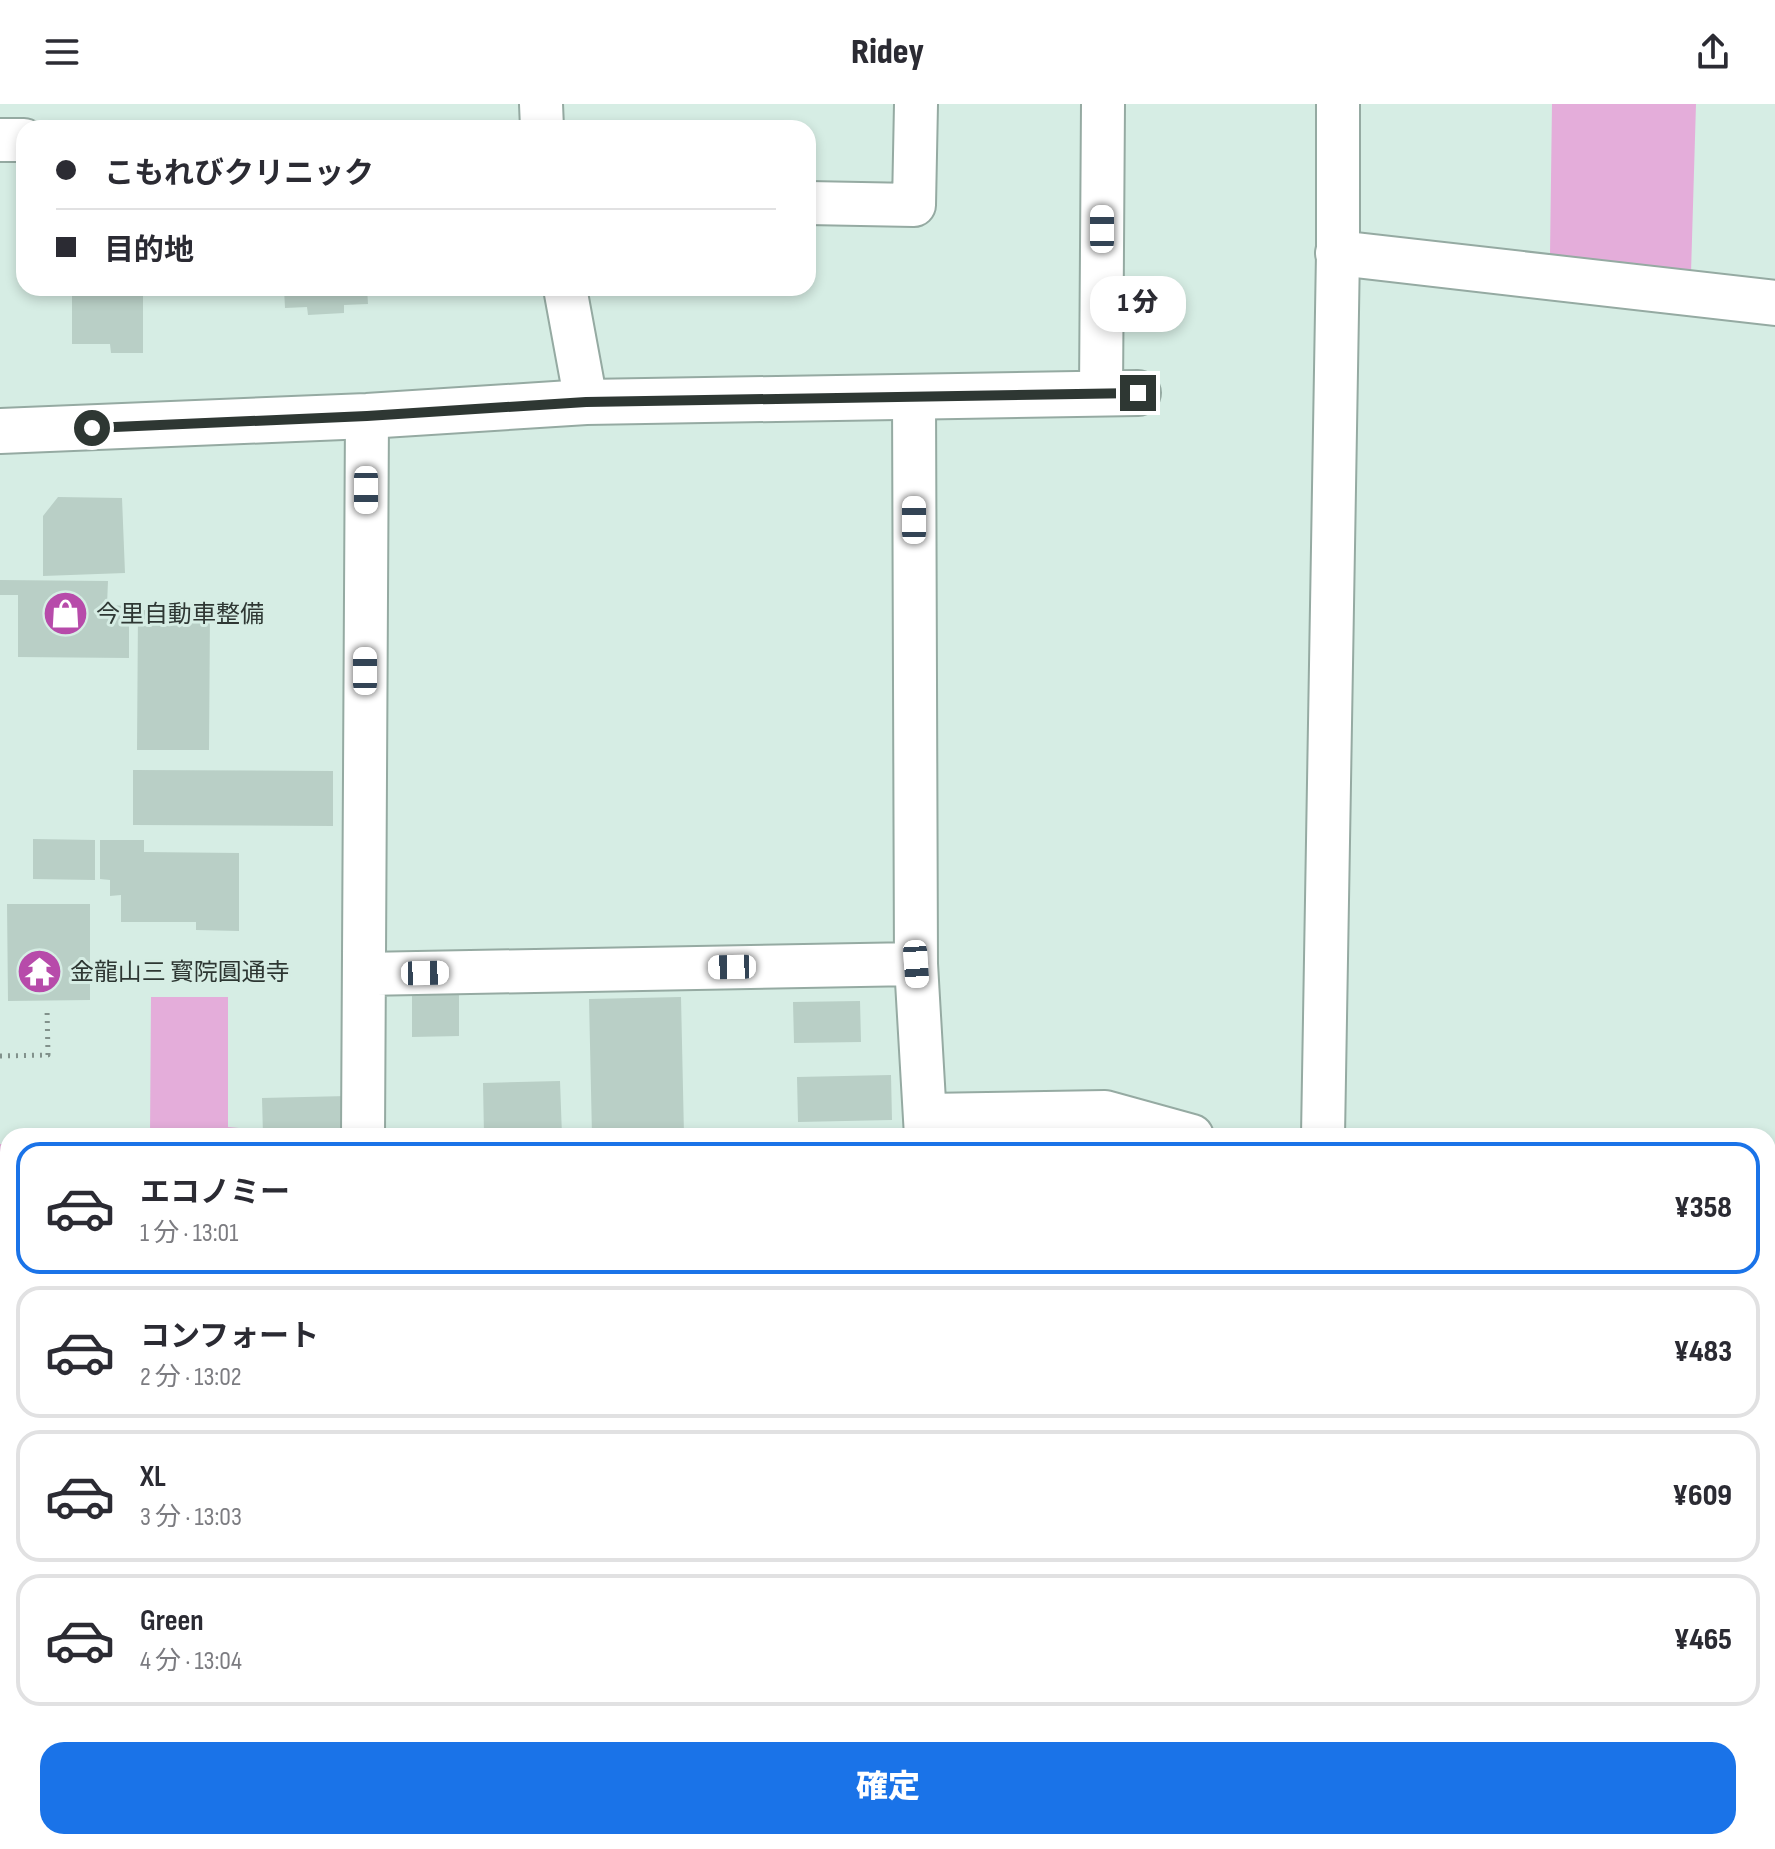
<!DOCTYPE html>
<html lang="ja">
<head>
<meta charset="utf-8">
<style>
  body { margin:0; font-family:"Sofia Sans Condensed","Noto Sans JP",sans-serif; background:#f7f7f7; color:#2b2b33; height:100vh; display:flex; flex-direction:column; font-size:30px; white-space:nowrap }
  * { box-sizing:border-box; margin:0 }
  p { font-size:26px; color:#7c7c81 }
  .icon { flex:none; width:44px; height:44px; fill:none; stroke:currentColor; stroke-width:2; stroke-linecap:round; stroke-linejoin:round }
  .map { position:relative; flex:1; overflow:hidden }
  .drawer { position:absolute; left:0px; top:1024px; width:1776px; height:722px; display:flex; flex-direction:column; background:#fff; border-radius:24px 24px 0 0; box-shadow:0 4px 12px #0003 }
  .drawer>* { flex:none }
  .banner { position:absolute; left:16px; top:16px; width:800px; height:176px; border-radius:24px; box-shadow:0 4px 12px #0003; display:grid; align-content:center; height:176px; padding:0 40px; background:#fff }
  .end { position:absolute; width:36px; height:36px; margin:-18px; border:10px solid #2e3733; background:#fff; box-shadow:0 0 0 4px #fff }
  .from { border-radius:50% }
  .bubble { position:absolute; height:56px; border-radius:24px; background:#fff; box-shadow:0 4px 12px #0003; font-size:26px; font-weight:800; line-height:56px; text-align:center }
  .car { position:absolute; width:24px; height:48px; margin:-24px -12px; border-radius:10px; box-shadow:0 0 6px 2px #0007; background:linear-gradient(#fff 24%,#345 0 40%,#fff 0 76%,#345 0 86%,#fff 0) }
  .banner b { display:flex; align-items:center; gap:28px; height:76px; font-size:30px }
  .banner b+b { border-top:2px solid #e1e1e2 }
  .banner i { width:20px; height:20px; background:#2b2b33 }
  ul { padding:14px 0 0; list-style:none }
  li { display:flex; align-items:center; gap:24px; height:132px; margin:0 16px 12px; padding:0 24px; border:4px solid #e1e1e2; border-radius:24px }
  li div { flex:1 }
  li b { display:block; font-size:30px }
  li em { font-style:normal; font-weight:800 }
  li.active { border-color:#1a73e8 }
  li>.icon { width:72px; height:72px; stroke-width:1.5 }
  .action { display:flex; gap:16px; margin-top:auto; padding:16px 40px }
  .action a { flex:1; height:92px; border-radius:24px; background:#1a73e8; color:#fff; font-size:32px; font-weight:800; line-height:92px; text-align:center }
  header { display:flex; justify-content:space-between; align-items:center; height:104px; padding:0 40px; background:#fff; font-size:36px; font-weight:800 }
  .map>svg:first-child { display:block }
  .green { fill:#e4adda }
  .building { fill:#b9cfc6 }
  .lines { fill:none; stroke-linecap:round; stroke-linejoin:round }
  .minor-casing { stroke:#95aaa2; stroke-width:46 }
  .tertiary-casing { stroke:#95aaa2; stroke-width:48 }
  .path { stroke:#81918b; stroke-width:5; stroke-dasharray:2 6; stroke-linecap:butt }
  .minor { stroke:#fff; stroke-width:42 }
  .tertiary { stroke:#fff; stroke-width:44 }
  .route { stroke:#2e3733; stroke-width:10 }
  .labels { text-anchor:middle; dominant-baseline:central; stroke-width:6; stroke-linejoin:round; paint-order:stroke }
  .poi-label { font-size:24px; fill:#2e3733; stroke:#d6ede4; text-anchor:start }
</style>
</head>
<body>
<header><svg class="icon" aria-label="menu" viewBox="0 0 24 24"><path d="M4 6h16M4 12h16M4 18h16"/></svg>Ridey<svg class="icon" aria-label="share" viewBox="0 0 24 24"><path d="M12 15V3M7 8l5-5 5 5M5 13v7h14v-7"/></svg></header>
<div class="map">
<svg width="1775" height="1745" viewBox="0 0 1775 1745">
  <rect width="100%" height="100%" fill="#d6ede4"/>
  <!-- green -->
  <path class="green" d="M1552 0H1696L1691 169 1550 150Z
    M151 893H228V1023L239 1024V1032H150Z
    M0 1040H8V1196H0Z
    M393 1738H715L710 1745H393Z"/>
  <!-- building -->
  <path class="building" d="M72 184H143V249H111L110 240H72Z
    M284 184H367L368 200 344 201V209L308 211 307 203 285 204Z
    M58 393 122 394 125 469 43 472V412Z
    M0 476 108 477 107 501 129 502V554L18 553V491H0Z
    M138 506H210L209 646H137Z
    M133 666 333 667V722L133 721Z
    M33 735 95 736V776L33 775Z
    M100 736H144V748L239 749V827L196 826V818H121V791L110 792V776L100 775Z
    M7 800H90V896L8 897Z
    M412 891H459V932L412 933Z
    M681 893 684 1031 592 1032 589 895Z
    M860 897 861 938 794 939 793 898Z
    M891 971 892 1016 798 1018 797 973Z
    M560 977 562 1032H484L483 979Z
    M347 992V1032H263L262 994Z
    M5 1342H8V1406H5Z
    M35 1738H209V1745H35Z"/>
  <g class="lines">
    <defs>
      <path id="minor" d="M541 0 542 24
        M0 36H24
        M808 99 914 101 916 0
        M565 184 586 298
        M1101 289 1103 0
        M914 292 916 860 926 1032
        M364 870 916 860
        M926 1011 1105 1008 1192 1032
        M363 1032 367 312
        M1323 1032 1338 149V0
        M1768 1182 1775 1183
        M0 1305H8
        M370 1738 371 1745
        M726 1745 731 1738
        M1308 1745 1309 1738"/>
      <path id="tertiary" d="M1338 149 1775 199
        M0 327 367 312 586 298 1138 289"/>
    </defs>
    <!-- minor casing -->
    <use href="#minor" class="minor-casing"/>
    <!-- tertiary casing -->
    <use href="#tertiary" class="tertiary-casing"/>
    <!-- path -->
    <path class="path" d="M0 952 48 951 47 904"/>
    <!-- minor -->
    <use href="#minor" class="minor"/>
    <!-- tertiary -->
    <use href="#tertiary" class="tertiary"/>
  </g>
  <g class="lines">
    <!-- route -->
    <path class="route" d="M92 324 367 312 586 298 1138 289"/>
  </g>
  <!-- icons -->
  <defs>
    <symbol id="shop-disc" viewBox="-11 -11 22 22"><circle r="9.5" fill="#b74baa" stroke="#d6ede4"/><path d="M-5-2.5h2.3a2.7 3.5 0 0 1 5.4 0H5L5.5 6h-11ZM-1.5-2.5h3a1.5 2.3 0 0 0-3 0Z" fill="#fff"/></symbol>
    <symbol id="temple-disc" viewBox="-11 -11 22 22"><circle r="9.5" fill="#b74baa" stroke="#d6ede4"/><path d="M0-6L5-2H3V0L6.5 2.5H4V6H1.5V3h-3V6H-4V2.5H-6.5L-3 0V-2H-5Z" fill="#fff"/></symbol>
  </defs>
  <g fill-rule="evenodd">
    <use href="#shop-disc" x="40" y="484" width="51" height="51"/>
    <use href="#temple-disc" x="14" y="842" width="51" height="51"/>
  </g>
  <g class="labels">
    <!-- poi labels -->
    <g class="poi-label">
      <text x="96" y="510">今里自動車整備</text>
      <text x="70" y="868">金龍山三 寳院圓通寺</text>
    </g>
  </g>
</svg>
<i class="end from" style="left:92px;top:324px"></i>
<i class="end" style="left:1138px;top:289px"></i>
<div class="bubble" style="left:1090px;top:172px;width:96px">1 分</div>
<i class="car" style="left:1102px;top:125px;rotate:0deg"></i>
<i class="car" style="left:366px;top:386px;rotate:180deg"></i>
<i class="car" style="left:914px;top:416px;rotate:0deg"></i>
<i class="car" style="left:365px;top:567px;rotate:0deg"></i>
<i class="car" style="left:916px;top:860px;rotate:176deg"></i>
<i class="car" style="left:732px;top:863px;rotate:269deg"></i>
<i class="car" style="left:425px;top:869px;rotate:89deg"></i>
<div class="banner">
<b><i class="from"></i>こもれびクリニック</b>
<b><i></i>目的地</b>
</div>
<section class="drawer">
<ul>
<li class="active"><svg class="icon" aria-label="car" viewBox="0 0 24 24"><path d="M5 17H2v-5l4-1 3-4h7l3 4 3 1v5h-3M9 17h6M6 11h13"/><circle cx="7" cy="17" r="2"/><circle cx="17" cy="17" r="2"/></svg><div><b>エコノミー</b><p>1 分 · 13:01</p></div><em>¥358</em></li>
<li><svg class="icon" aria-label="car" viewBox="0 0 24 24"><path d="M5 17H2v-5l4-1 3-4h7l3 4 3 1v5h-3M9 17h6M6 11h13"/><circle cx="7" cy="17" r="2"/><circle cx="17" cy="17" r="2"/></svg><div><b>コンフォート</b><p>2 分 · 13:02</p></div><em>¥483</em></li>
<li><svg class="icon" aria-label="car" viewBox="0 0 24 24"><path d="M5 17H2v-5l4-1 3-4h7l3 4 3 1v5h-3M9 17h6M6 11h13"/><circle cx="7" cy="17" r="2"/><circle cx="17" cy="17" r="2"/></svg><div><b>XL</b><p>3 分 · 13:03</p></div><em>¥609</em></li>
<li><svg class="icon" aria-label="car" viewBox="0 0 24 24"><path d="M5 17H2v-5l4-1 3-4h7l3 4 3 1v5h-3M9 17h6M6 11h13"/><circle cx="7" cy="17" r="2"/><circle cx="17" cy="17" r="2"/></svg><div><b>Green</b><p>4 分 · 13:04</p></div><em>¥465</em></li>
</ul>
<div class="action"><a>確定</a></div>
</section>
</div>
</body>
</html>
